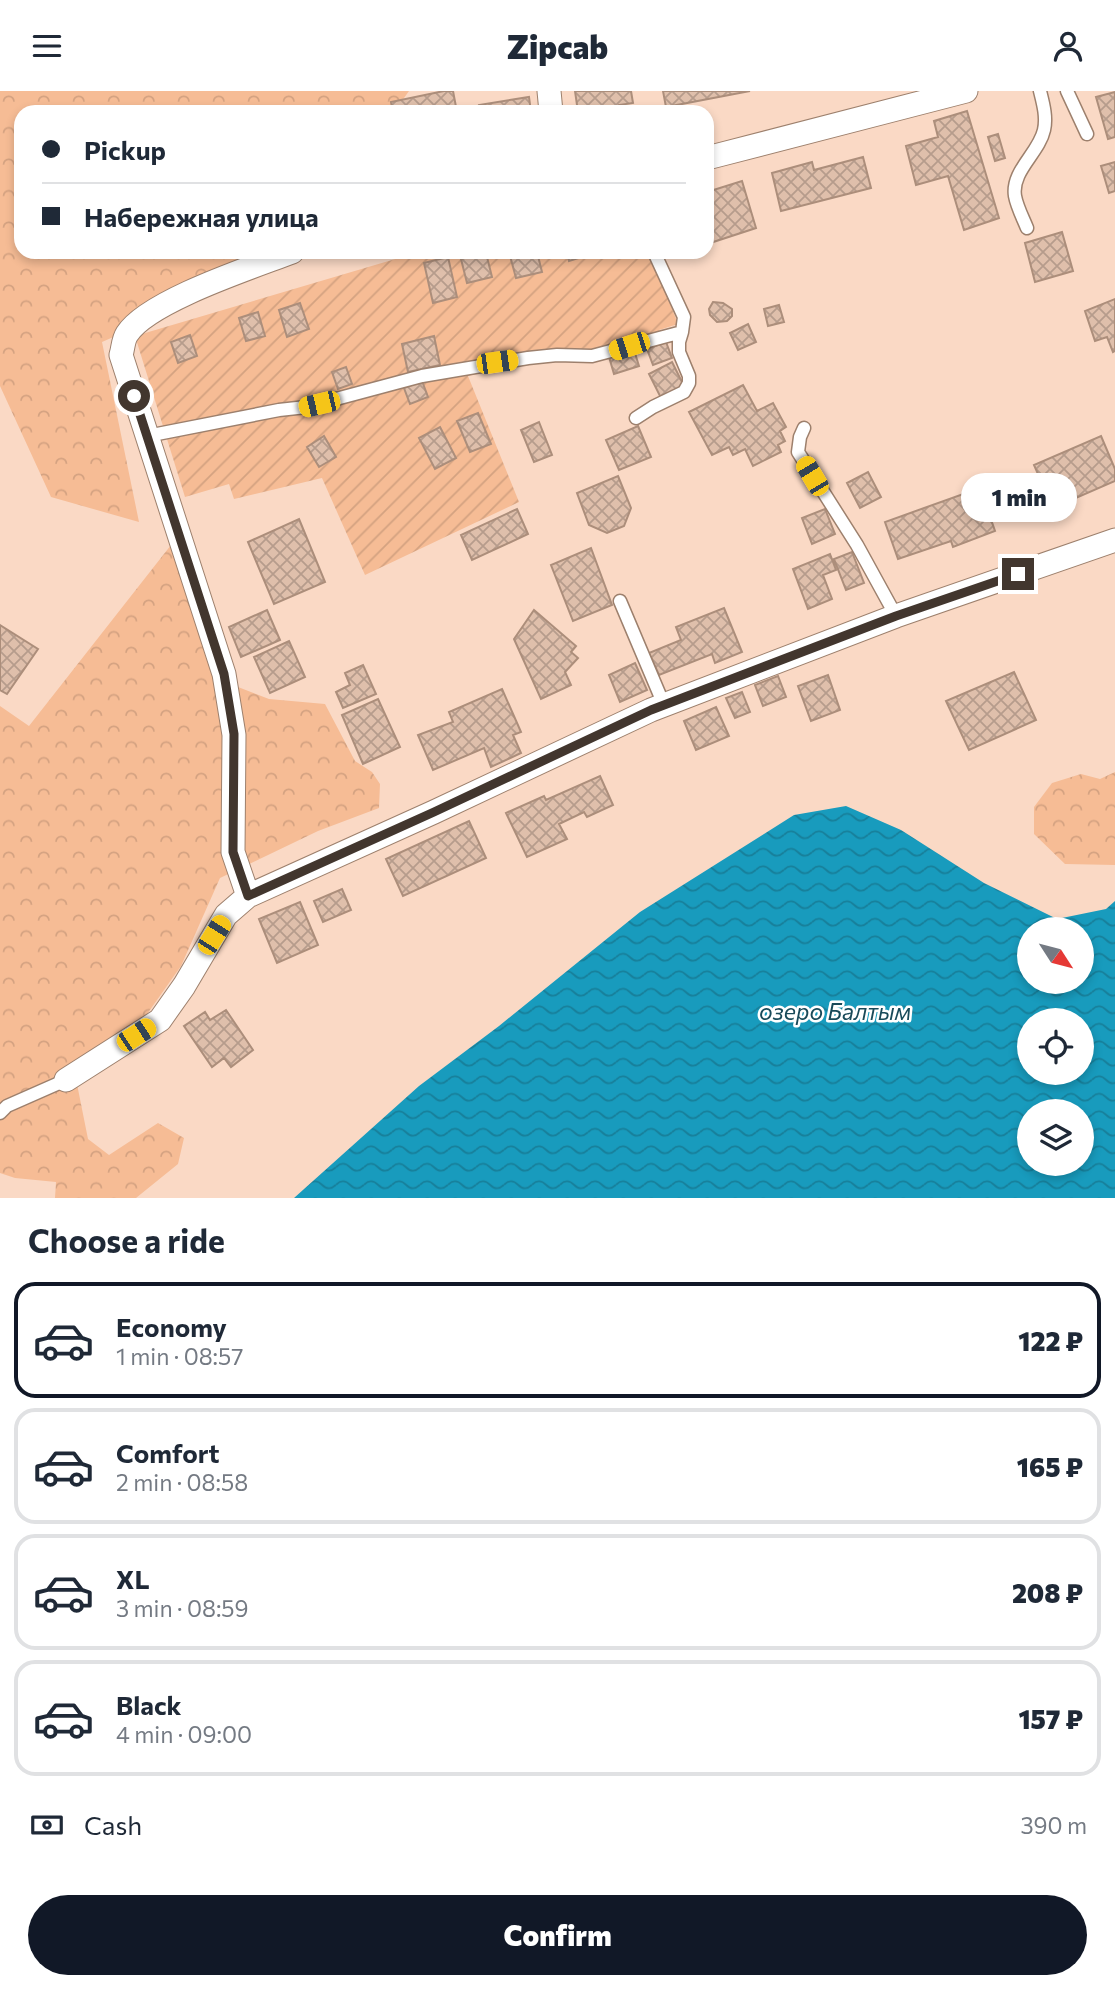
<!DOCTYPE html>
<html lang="en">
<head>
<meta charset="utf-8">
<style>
  body { margin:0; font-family:Commissioner,sans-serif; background:#f2f2f3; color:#1f2937; height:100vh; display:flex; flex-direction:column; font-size:26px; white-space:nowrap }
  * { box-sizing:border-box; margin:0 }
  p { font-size:23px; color:#747a83 }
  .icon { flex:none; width:38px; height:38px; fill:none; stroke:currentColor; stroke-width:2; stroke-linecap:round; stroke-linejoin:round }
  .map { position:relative; height:1107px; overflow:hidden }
  .panel { display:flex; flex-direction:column; background:#fff; flex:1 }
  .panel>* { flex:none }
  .banner { position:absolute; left:14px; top:14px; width:700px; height:154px; border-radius:21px; box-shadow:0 4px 10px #0003; display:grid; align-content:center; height:154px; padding:0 28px; background:#fff }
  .needle { width:46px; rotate:126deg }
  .fabs { position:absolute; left:1017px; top:826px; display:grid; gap:14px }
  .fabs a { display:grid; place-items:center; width:77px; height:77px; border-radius:50%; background:#fff; box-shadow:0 4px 10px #0003; font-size:35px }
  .end { position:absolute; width:32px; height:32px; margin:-16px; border:9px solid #42362e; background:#fff; box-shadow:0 0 0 4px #fff }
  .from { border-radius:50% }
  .bubble { position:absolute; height:49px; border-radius:24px; background:#fff; box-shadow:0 4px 10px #0003; font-size:23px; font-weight:800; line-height:49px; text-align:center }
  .car { position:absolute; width:21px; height:42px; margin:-21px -10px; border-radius:9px; box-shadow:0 0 5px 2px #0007; background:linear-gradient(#f5c518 24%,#345 0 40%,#f5c518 0 76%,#345 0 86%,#f5c518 0) }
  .banner b { display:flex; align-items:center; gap:24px; height:66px; font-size:26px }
  .banner b+b { border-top:2px solid #e0e1e3 }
  .banner i { width:18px; height:18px; background:#1f2937 }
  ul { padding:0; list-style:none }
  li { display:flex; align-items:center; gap:21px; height:116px; margin:0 14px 10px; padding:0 14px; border:4px solid #e0e1e3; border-radius:21px }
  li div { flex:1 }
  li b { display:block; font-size:26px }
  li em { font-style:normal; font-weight:800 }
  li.active { border-color:#111827 }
  li>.icon { width:63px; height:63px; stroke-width:1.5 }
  h2 { padding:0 28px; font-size:32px; line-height:84px }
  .pay { display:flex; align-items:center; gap:18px; height:77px; padding:0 28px; font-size:26px }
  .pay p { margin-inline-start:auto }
  .cta { display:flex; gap:14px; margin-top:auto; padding:14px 28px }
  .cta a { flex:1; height:80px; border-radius:42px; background:#111827; color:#fff; font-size:28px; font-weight:800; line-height:80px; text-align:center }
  header { display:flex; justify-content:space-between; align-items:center; height:91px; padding:0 28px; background:#fff; font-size:32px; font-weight:800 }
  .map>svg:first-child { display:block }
  .forest { fill:url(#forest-crowns) }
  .garden { fill:url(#garden-furrows) }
  .water { fill:url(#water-waves); fill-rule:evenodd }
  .building { fill:url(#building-cross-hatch); stroke:#ac8e7b; stroke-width:2 }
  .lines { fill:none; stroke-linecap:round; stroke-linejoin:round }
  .service-casing { stroke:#9d806d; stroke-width:15 }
  .minor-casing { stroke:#9d806d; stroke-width:25 }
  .service { stroke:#fff; stroke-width:12 }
  .minor { stroke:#fff; stroke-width:23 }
  .route { stroke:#42362e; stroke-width:9 }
  .labels { text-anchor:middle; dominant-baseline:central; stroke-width:5; stroke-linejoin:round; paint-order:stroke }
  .water-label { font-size:23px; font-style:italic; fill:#194a59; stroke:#fff }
</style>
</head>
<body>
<header><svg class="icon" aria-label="menu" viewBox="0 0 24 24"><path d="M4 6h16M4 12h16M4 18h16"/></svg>Zipcab<svg class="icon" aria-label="person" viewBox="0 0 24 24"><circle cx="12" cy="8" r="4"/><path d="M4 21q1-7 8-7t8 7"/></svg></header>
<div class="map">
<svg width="1115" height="1107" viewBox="0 0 1115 1107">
  <defs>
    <pattern id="forest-crowns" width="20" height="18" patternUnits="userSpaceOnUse" patternTransform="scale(1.75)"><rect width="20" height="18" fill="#f6bc95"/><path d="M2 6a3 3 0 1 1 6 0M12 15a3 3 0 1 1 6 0" fill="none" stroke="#d4a281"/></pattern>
    <pattern id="garden-furrows" width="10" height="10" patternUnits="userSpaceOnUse" patternTransform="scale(1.75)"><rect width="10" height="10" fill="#f6bc95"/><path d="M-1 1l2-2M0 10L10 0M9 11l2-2" fill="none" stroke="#d4a281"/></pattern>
    <pattern id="water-waves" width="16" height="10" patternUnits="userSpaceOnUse" patternTransform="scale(1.75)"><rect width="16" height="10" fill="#189bbd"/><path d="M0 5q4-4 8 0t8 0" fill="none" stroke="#177f9a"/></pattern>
    <pattern id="building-cross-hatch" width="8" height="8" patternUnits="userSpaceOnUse" patternTransform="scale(1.75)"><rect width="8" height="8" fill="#dfbfab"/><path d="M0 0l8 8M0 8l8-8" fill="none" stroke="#b69c8c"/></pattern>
  </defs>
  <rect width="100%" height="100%" fill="#fad9c5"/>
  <!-- forest -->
  <path class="forest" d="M0 0H409L394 21H21V161H308L102 251 139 431 51 406 0 295Z
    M171 454 215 587 269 608 325 613 355 670 372 681 380 693 379 717 318 740 220 787 181 875 145 926 73 973 88 1048 109 1064 158 1032 184 1047 178 1073 136 1107H55L56 1091 15 1087 0 1082V615L29 635Z
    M1115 681V774L1065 773 1034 743V716L1052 692 1081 683 1100 688Z"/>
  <!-- garden -->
  <path class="garden" d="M419 161H650L678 233 659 239 661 246 586 270 525 272 468 285 519 411 365 484 322 387 234 408 229 393 185 406 135 245Z"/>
  <!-- water -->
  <path class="water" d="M846 715 901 739 984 792 1057 828 1106 818 1115 810V1107H294L419 995 499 935 640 821 794 724ZM1029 838H1082V891H1029ZM1029 929H1082V982H1029ZM1029 1020H1082V1073H1029Z"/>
  <!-- building -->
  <path class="building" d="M444 0H453L457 21H393L391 11Z
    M575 0H631L633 12 619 14 620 20 614 21H578Z
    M663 0H750L666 16Z
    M1115 1V46L1108 48 1096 6Z
    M529 6 531 21H480L479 14Z
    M967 20 999 127 964 139 948 85 916 94 906 55 938 46 934 30Z
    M998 43 1005 67 995 70 988 46Z
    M863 66 871 97 781 120 772 82 812 71 814 79Z
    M1115 71V100L1109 102 1101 75Z
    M742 90 756 137 707 153V101Z
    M1062 141 1073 180 1035 191 1025 152Z
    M509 161H537L542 181 516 187Z
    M567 161H591L592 163 569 170Z
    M486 162 492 186 467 192 461 168Z
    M448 166 457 206 433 212 424 172Z
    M1115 208V260L1113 261 1107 246 1095 250 1085 220Z
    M713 211 723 212 732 218V225L727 230 717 231 710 224 709 218Z
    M300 212 309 238 287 246 279 219Z
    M779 214 784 231 768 235 764 218Z
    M258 221 265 245 246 250 239 227Z
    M748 233 756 251 738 259 730 242Z
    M190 244 197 265 178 272 171 251Z
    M434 245 440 274 408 281 402 253Z
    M666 251 672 267 653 274 647 258Z
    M634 259 639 275 614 283 609 266Z
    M672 271 684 295 661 307 649 283Z
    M346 276 352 293 338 298 332 281Z
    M422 290 428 306 410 313 404 297Z
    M743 294 757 320 773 312 786 336 780 340 785 350 778 354 781 361 753 375 745 358 733 364 729 356 712 364 689 321Z
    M478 322 491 353 470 361 457 330Z
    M539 331 552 364 534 371 521 339Z
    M638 335 651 366 619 379 606 349Z
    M440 336 456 367 435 378 419 347Z
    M324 345 336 366 319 376 307 356Z
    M1101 345 1115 378V390L1053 417 1034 374Z
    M868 381 881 406 860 417 847 392Z
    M618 385 631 417 624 435 607 442 589 434 577 402Z
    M980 397 995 440 953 456 951 450 898 468 885 431Z
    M517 418 528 443 472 469 461 444Z
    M825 418 835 443 812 453 802 427Z
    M299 428 325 491 274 513 248 451Z
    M591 457 612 514 573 530 551 474Z
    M852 461 864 492 846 499 834 468Z
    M830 463 836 479 823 484 832 508 808 518 793 478Z
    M724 517 742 561 715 572 712 563 659 584 649 562 681 549 676 536Z
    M267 519 280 549 241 566 229 536Z
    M534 519 576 555 571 561 578 567 565 581 571 594 541 608 514 548Z
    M0 534 38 558 7 603 0 599Z
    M289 550 305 586 270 602 254 566Z
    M635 572 647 599 620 611 609 584Z
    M363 574 376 603 343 617 336 601 350 594 345 582Z
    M1014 581 1036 629 969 659 946 610Z
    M828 584 840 619 811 630 798 595Z
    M778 585 786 606 763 615 755 594Z
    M502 598 521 641 513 644 521 662 491 676 484 657 433 679 418 644 453 631 449 621Z
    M742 601 750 621 735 627 726 607Z
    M378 608 400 656 363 673 342 624Z
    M716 616 729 645 696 659 684 630Z
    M600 685 613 714 587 726 584 721 559 733 567 748 527 766 506 722 544 705 546 709Z
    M469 730 486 767 403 805 386 768Z
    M342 798 351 819 323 831 314 810Z
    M300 811 318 854 277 872 259 828Z
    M226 919 253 959 231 976 224 967 212 976 184 935 205 921 210 929Z"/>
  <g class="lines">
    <defs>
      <path id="service" d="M1067 0 1087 43
        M1027 137C1023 127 1017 116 1015 105 1011 80 1039 62 1044 39 1047 26 1043 12 1040 0
        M636 327 653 316 684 301 689 292V285L679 261V251L682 241 684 226 654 161
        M804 337 800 346 798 361 857 454 896 525
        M147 345 279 319 306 316 422 285 528 267 557 264 592 265 682 241
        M620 510 664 614
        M0 1022 7 1015 66 989"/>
      <path id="minor" d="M549 0 551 21
        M707 67 966 0
        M248 805 233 761 234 644 224 583 121 264C123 258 123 249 127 243 148 210 253 176 292 161
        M66 989 160 929 184 895 226 824 248 805 434 721 651 619 896 525 1115 449"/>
    </defs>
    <!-- service casing -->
    <use href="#service" class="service-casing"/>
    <!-- minor casing -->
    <use href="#minor" class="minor-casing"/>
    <!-- service -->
    <use href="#service" class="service"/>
    <!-- minor -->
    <use href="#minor" class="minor"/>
  </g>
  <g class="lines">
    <!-- route -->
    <path class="route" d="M134 305 224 583 234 643 233 761 248 805 434 721 651 619 896 525 1018 483"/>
  </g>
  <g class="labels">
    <!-- water labels -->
    <g class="water-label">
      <text x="835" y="920">озеро Балтым</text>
    </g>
  </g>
</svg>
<div class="fabs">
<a><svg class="needle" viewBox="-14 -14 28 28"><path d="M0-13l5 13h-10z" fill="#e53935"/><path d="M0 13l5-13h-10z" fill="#747a83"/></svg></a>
<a><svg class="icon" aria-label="locate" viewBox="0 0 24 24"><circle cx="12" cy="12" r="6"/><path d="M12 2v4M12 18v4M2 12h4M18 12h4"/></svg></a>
<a><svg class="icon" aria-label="layers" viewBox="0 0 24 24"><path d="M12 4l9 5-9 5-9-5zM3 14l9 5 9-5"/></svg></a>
</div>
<i class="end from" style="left:134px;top:305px"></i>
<i class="end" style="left:1018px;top:483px"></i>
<div class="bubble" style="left:961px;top:382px;width:116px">1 min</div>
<i class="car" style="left:629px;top:255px;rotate:252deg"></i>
<i class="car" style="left:497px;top:271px;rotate:82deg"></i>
<i class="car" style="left:319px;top:313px;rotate:257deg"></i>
<i class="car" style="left:812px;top:385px;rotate:329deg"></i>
<i class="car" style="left:214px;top:844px;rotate:32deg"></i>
<i class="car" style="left:136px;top:944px;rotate:57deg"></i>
<div class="banner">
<b><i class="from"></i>Pickup</b>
<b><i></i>Набережная улица</b>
</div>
</div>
<section class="panel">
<h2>Choose a ride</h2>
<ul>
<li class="active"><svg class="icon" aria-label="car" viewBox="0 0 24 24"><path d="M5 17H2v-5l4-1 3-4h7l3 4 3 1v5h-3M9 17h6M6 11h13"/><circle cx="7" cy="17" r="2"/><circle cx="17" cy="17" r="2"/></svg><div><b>Economy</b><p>1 min · 08:57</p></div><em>122 ₽</em></li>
<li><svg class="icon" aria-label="car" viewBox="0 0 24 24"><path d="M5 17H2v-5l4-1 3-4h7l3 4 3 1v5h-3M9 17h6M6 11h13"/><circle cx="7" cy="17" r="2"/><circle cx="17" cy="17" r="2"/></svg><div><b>Comfort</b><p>2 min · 08:58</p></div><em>165 ₽</em></li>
<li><svg class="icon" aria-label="car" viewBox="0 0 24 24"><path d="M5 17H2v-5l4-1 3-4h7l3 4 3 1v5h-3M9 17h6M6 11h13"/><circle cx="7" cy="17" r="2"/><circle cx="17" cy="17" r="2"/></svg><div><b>XL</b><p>3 min · 08:59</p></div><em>208 ₽</em></li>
<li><svg class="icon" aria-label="car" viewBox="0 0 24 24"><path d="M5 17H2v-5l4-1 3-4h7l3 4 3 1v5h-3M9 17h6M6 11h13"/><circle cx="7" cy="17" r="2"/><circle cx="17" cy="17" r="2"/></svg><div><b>Black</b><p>4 min · 09:00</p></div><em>157 ₽</em></li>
</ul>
<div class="pay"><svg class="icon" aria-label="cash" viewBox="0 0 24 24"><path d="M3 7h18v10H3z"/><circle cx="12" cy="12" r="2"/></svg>Cash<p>390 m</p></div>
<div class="cta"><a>Confirm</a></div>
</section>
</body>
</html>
